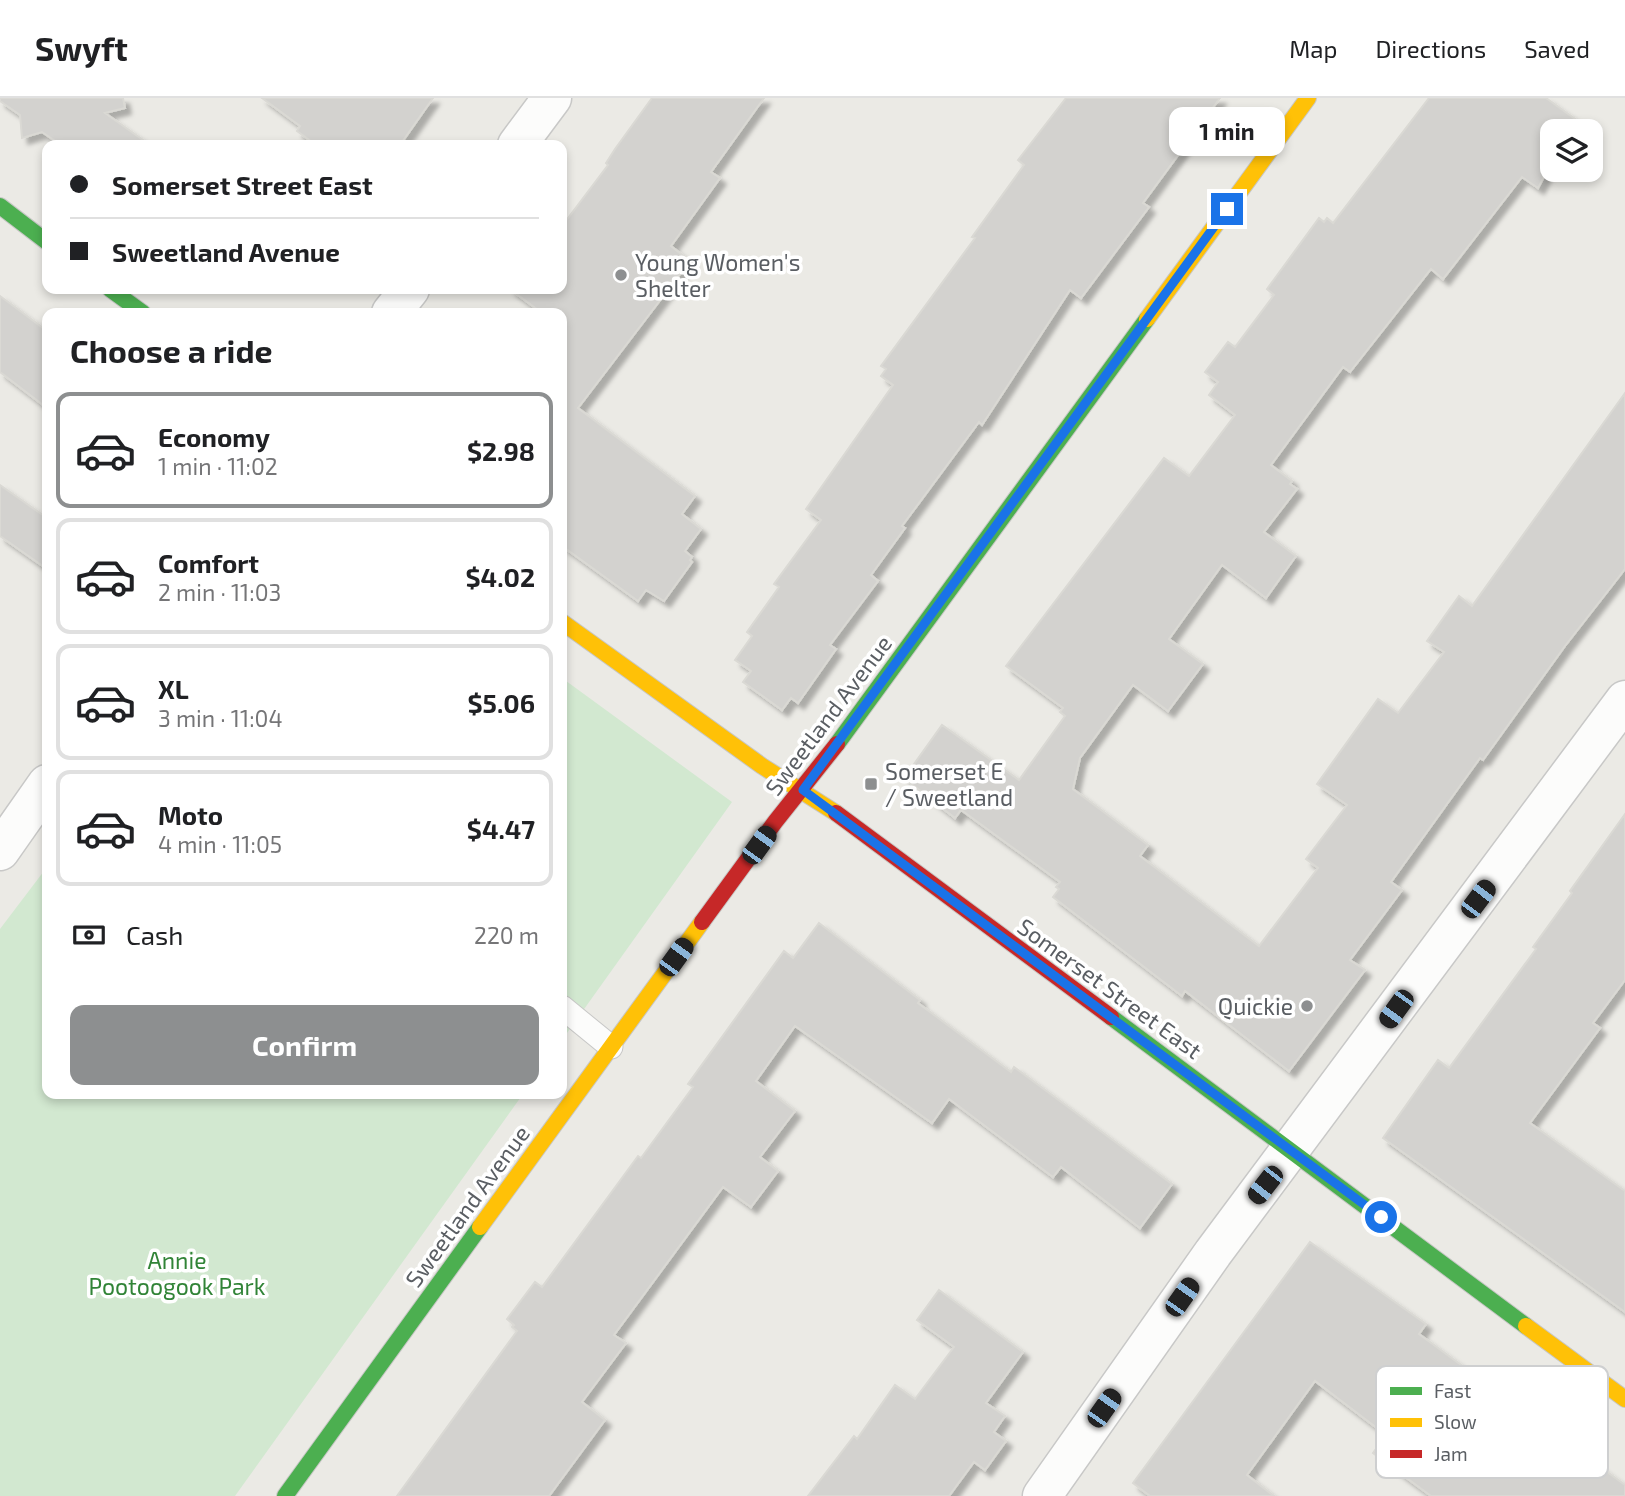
<!DOCTYPE html>
<html lang="en">
<head>
<meta charset="utf-8">
<style>
  body { margin:0; font-family:"Exo 2",sans-serif; background:#f6f6f6; color:#202124; height:100vh; display:flex; flex-direction:column; font-size:26px; white-space:nowrap }
  * { box-sizing:border-box; margin:0 }
  p { font-size:23px; color:#757577 }
  .icon { flex:none; width:38px; height:38px; fill:none; stroke:currentColor; stroke-width:2; stroke-linecap:round; stroke-linejoin:round }
  .map { position:relative; flex:1; overflow:hidden }
  .drawer { position:absolute; left:42px; top:210px; width:525px; height:791px; display:flex; flex-direction:column; background:#fff; border-radius:14px; box-shadow:0 4px 10px #0003 }
  .drawer>* { flex:none }
  .banner { position:absolute; left:42px; top:42px; width:525px; height:154px; border-radius:14px; box-shadow:0 4px 10px #0003; display:grid; align-content:center; height:154px; padding:0 28px; background:#fff }
  .tools { position:absolute; left:1540px; top:21px; display:grid; gap:14px }
  .tools a { display:grid; place-items:center; width:63px; height:63px; border-radius:14px; background:#fff; box-shadow:0 4px 10px #0003; font-size:35px }
  .end { position:absolute; width:32px; height:32px; margin:-16px; border:9px solid #1a73e8; background:#fff; box-shadow:0 0 0 4px #fff }
  .from { border-radius:50% }
  .bubble { position:absolute; height:49px; border-radius:14px; background:#fff; box-shadow:0 4px 10px #0003; font-size:23px; font-weight:700; line-height:49px; text-align:center }
  .car { position:absolute; width:21px; height:42px; margin:-21px -10px; border-radius:9px; box-shadow:0 0 5px 2px #0007; background:linear-gradient(#222 24%,#8ab4d8 0 40%,#222 0 76%,#8ab4d8 0 86%,#222 0) }
  .banner b { display:flex; align-items:center; gap:24px; height:66px; font-size:26px }
  .banner b+b { border-top:2px solid #e0e0e0 }
  .banner i { width:18px; height:18px; background:#202124 }
  ul { padding:0; list-style:none }
  li { display:flex; align-items:center; gap:21px; height:116px; margin:0 14px 10px; padding:0 14px; border:4px solid #e0e0e0; border-radius:14px }
  li div { flex:1 }
  li b { display:block; font-size:26px }
  li em { font-style:normal; font-weight:700 }
  li.selected { border-color:#8d8f90 }
  li>.icon { width:63px; height:63px; stroke-width:1.5 }
  h2 { padding:0 28px; font-size:32px; line-height:84px }
  .pay { display:flex; align-items:center; gap:18px; height:77px; padding:0 28px; font-size:26px }
  .pay p { margin-inline-start:auto }
  .primary-button { display:flex; gap:14px; margin-top:auto; padding:14px 28px }
  .primary-button a { flex:1; height:80px; border-radius:14px; background:#8d8f90; color:#fff; font-size:28px; font-weight:700; line-height:80px; text-align:center }
  header { display:flex; align-items:center; gap:42px; box-sizing:border-box; height:98px; padding:0 35px; background:#fff; border-bottom:2px solid #e0e0e0 }
  header strong { font-size:33px }
  nav { display:flex; gap:38px; margin-inline-start:auto; font-size:24px }
  .map>svg:first-child { display:block }
  .green { fill:#d2e8d0 }
  .building { fill:#d3d2cf; stroke:#dad9d4; stroke-width:2; filter:url(#shadow) }
  .lines { fill:none; stroke-linecap:round; stroke-linejoin:round }
  .lane-casing { stroke:#c8c8c7; stroke-width:25 }
  .street-casing { stroke:#c8c8c7; stroke-width:41 }
  .fast-casing { stroke:#c7c7c5; stroke-width:18 }
  .slow-casing { stroke:#c7c7c5; stroke-width:18 }
  .jam-casing { stroke:#c7c7c5; stroke-width:18 }
  .lane { stroke:#fcfcfb; stroke-width:23 }
  .street { stroke:#fcfcfb; stroke-width:38 }
  .fast { stroke:#4caf50; stroke-width:16 }
  .slow { stroke:#ffc107; stroke-width:16 }
  .jam { stroke:#c62828; stroke-width:16 }
  .route { stroke:#1a73e8; stroke-width:9 }
  .poi-dot { fill:#8d8f90; stroke:#fff; stroke-width:2.5 }
  .labels { text-anchor:middle; dominant-baseline:central; stroke-width:7; stroke-linejoin:round; paint-order:stroke }
  .poi-label { font-size:23px; fill:#5a5e63; stroke:#fff; text-anchor:start }
  .street-label { font-size:23px; fill:#5a5e63; stroke:#fff }
  .park-label { font-size:23px; fill:#318437; stroke:#fff }
  .key { fill:#fff; stroke:#cecfd0; stroke-width:2 }
  .key-label { font-size:19px; fill:#5a5e63 }
</style>
</head>
<body>
<header>
<strong>Swyft</strong>
<nav><a>Map</a><a>Directions</a><a>Saved</a></nav>
</header>
<div class="map">
<svg width="1625" height="1398" viewBox="0 0 1625 1398">
  <defs>
    <filter id="shadow"><feDropShadow dx="6" dy="6" stdDeviation="2" flood-color="#0004"/></filter>
  </defs>
  <rect width="100%" height="100%" fill="#ebeae5"/>
  <!-- green -->
  <path class="green" d="M562 580 732 704 562 942Z
    M47 769V996H523L235 1398H0V831Z"/>
  <!-- building -->
  <path class="building" d="M0 0H123L125 10 105 15 150 47H61L42 34 22 40 20 17 0 3Z
    M262 0H433L400 47H316L297 33 300 28Z
    M652 0H764L711 74 720 80 671 148 690 163 578 310 695 398 682 416 701 431 685 453 692 459 690 462 692 464 664 503 646 492 638 503 562 448V215H542L510 191H562V128L608 67 606 65 615 51Z
    M1066 0H1220L1143 105 1149 109 1081 200 1070 192 982 327 979 324 902 428 905 430 871 477 878 483 830 547 836 551 798 605 791 600 782 612 743 584 751 573 735 562 752 538 747 534 779 489 774 486 821 422 806 411 893 287 881 278 886 271 881 268 975 140 972 139 1024 67 1018 62Z
    M1429 0H1546L1582 26 1577 33H1552V68L1547 73 1538 90 1522 79 1443 181 1431 171 1350 274 1343 269 1271 367 1292 383 1290 386 1297 391 1264 434 1296 458 1266 500 1222 467 1169 541 1203 566 1168 613 1133 587 1080 660 1073 691 1148 747 1140 758 1259 848 1318 770 1306 761 1347 707 1317 686 1378 601 1398 615 1444 554 1427 543 1459 498 1472 508 1625 295V471L1565 548 1483 662 1480 660 1391 784 1402 792 1350 862 1365 872 1289 973 1185 893 1182 898 1053 799 1059 791 1056 789 1060 784 961 712 955 720 904 680 942 627 1019 682 1065 618 1060 614 1063 610 1006 568 1164 360 1189 378 1235 317 1209 297 1218 284 1205 274 1228 244 1235 249 1274 197 1267 191 1319 120 1324 124 1327 120 1333 125Z
    M0 198 47 233V310L0 274Z
    M0 387 47 420V471L0 438Z
    M1625 716V882L1593 925 1600 930 1530 1025 1625 1093V1214L1383 1040 1438 962 1449 970 1536 851 1533 849 1572 795 1570 793Z
    M819 825 920 902 918 905 1011 974 1014 969 1172 1086 1140 1130 1061 1069 1053 1079 949 1001 932 1025 795 928 756 983 795 1013 760 1059 778 1073 751 1109 723 1089 614 1237 626 1245 582 1304 605 1322 549 1398H397L517 1233 512 1229 514 1227 507 1221 535 1184 542 1189 638 1058 641 1060 693 989 688 986 784 853 793 860Z
    M1310 1144 1426 1226 1419 1236 1625 1387V1398H1431L1373 1355 1386 1337 1315 1283 1247 1377 1274 1398H1150L1133 1385Z
    M939 1192 1023 1254 986 1305 1005 1318 994 1334 1006 1343 985 1372 974 1364 949 1398H808L854 1338 857 1341 895 1287 915 1301 954 1249 917 1222Z"/>
  <g class="lines">
    <defs>
      <path id="lane" d="M562 909 611 949"/>
      <path id="street" d="M517 47 552 0
        M391 215 410 191
        M0 753 47 686
        M1042 1398 1213 1155 1625 602"/>
      <path id="fast" d="M0 108 47 144
        M110 191 143 215
        M837 646 1147 221
        M1111 919 1526 1228
        M285 1398 480 1129"/>
      <path id="slow" d="M1147 221 1308 0
        M562 524 762 668 836 715
        M480 1129 702 824
        M1526 1228 1625 1301"/>
      <path id="jam" d="M836 715 1111 919
        M702 824 775 724 837 646"/>
    </defs>
    <!-- lane casing -->
    <use href="#lane" class="lane-casing"/>
    <!-- street casing -->
    <use href="#street" class="street-casing"/>
    <!-- fast casing -->
    <use href="#fast" class="fast-casing"/>
    <!-- slow casing -->
    <use href="#slow" class="slow-casing"/>
    <!-- jam casing -->
    <use href="#jam" class="jam-casing"/>
    <!-- lane -->
    <use href="#lane" class="lane"/>
    <!-- street -->
    <use href="#street" class="street"/>
    <!-- fast -->
    <use href="#fast" class="fast"/>
    <!-- slow -->
    <use href="#slow" class="slow"/>
    <!-- jam -->
    <use href="#jam" class="jam"/>
  </g>
  <g class="lines">
    <!-- route -->
    <path class="route" d="M1227 111 803 692 1381 1119"/>
  </g>
  <!-- markers -->
  <g class="poi-dot">
    <circle cx="621" cy="177" r="7"/>
    <rect x="864" y="679" width="14" height="14" rx="3.5"/>
    <circle cx="1307" cy="908" r="7"/>
  </g>
  <g class="labels">
    <!-- poi labels -->
    <g class="poi-label">
      <text x="635" y="164">Young Women's<tspan x="635" dy="26">Shelter</tspan></text>
      <text x="885" y="673">Somerset E<tspan x="885" dy="26">/ Sweetland</tspan></text>
      <text x="1293" y="908" text-anchor="end">Quickie</text>
    </g>
    <!-- street labels -->
    <g class="street-label">
      <text transform="translate(828 617) rotate(-53)">Sweetland Avenue</text>
      <text transform="translate(1110 890) rotate(36)">Somerset Street East</text>
      <text transform="translate(467 1108) rotate(-54)">Sweetland Avenue</text>
    </g>
    <!-- park labels -->
    <g class="park-label">
      <text x="177" y="1162">Annie<tspan x="177" dy="26">Pootoogook Park</tspan></text>
    </g>
  </g>
  <!-- legend -->
  <rect x="1376" y="1268" width="232" height="112" rx="10" class="key"/>
  <rect x="1390" y="1289" width="32" height="8" fill="#4caf50"/>
  <rect x="1390" y="1320" width="32" height="9" fill="#ffc107"/>
  <rect x="1390" y="1352" width="32" height="8" fill="#c62828"/>
  <g class="key-label">
    <text x="1434" y="1300">Fast</text>
    <text x="1434" y="1331">Slow</text>
    <text x="1434" y="1363">Jam</text>
  </g>
</svg>
<div class="tools">
<a><svg class="icon" aria-label="layers" viewBox="0 0 24 24"><path d="M12 4l9 5-9 5-9-5zM3 14l9 5 9-5"/></svg></a>
</div>
<i class="end from" style="left:1381px;top:1119px"></i>
<i class="end" style="left:1227px;top:111px"></i>
<div class="bubble" style="left:1169px;top:9px;width:116px">1 min</div>
<i class="car" style="left:759px;top:747px;rotate:36deg"></i>
<i class="car" style="left:1478px;top:801px;rotate:37deg"></i>
<i class="car" style="left:676px;top:859px;rotate:36deg"></i>
<i class="car" style="left:1396px;top:911px;rotate:216deg"></i>
<i class="car" style="left:1265px;top:1087px;rotate:218deg"></i>
<i class="car" style="left:1182px;top:1199px;rotate:35deg"></i>
<i class="car" style="left:1104px;top:1310px;rotate:35deg"></i>
<div class="banner">
<b><i class="from"></i>Somerset Street East</b>
<b><i></i>Sweetland Avenue</b>
</div>
<section class="drawer">
<h2>Choose a ride</h2>
<ul>
<li class="selected"><svg class="icon" aria-label="car" viewBox="0 0 24 24"><path d="M5 17H2v-5l4-1 3-4h7l3 4 3 1v5h-3M9 17h6M6 11h13"/><circle cx="7" cy="17" r="2"/><circle cx="17" cy="17" r="2"/></svg><div><b>Economy</b><p>1 min · 11:02</p></div><em>$2.98</em></li>
<li><svg class="icon" aria-label="car" viewBox="0 0 24 24"><path d="M5 17H2v-5l4-1 3-4h7l3 4 3 1v5h-3M9 17h6M6 11h13"/><circle cx="7" cy="17" r="2"/><circle cx="17" cy="17" r="2"/></svg><div><b>Comfort</b><p>2 min · 11:03</p></div><em>$4.02</em></li>
<li><svg class="icon" aria-label="car" viewBox="0 0 24 24"><path d="M5 17H2v-5l4-1 3-4h7l3 4 3 1v5h-3M9 17h6M6 11h13"/><circle cx="7" cy="17" r="2"/><circle cx="17" cy="17" r="2"/></svg><div><b>XL</b><p>3 min · 11:04</p></div><em>$5.06</em></li>
<li><svg class="icon" aria-label="car" viewBox="0 0 24 24"><path d="M5 17H2v-5l4-1 3-4h7l3 4 3 1v5h-3M9 17h6M6 11h13"/><circle cx="7" cy="17" r="2"/><circle cx="17" cy="17" r="2"/></svg><div><b>Moto</b><p>4 min · 11:05</p></div><em>$4.47</em></li>
</ul>
<div class="pay"><svg class="icon" aria-label="cash" viewBox="0 0 24 24"><path d="M3 7h18v10H3z"/><circle cx="12" cy="12" r="2"/></svg>Cash<p>220 m</p></div>
<div class="primary-button"><a>Confirm</a></div>
</section>
</div>
</body>
</html>
